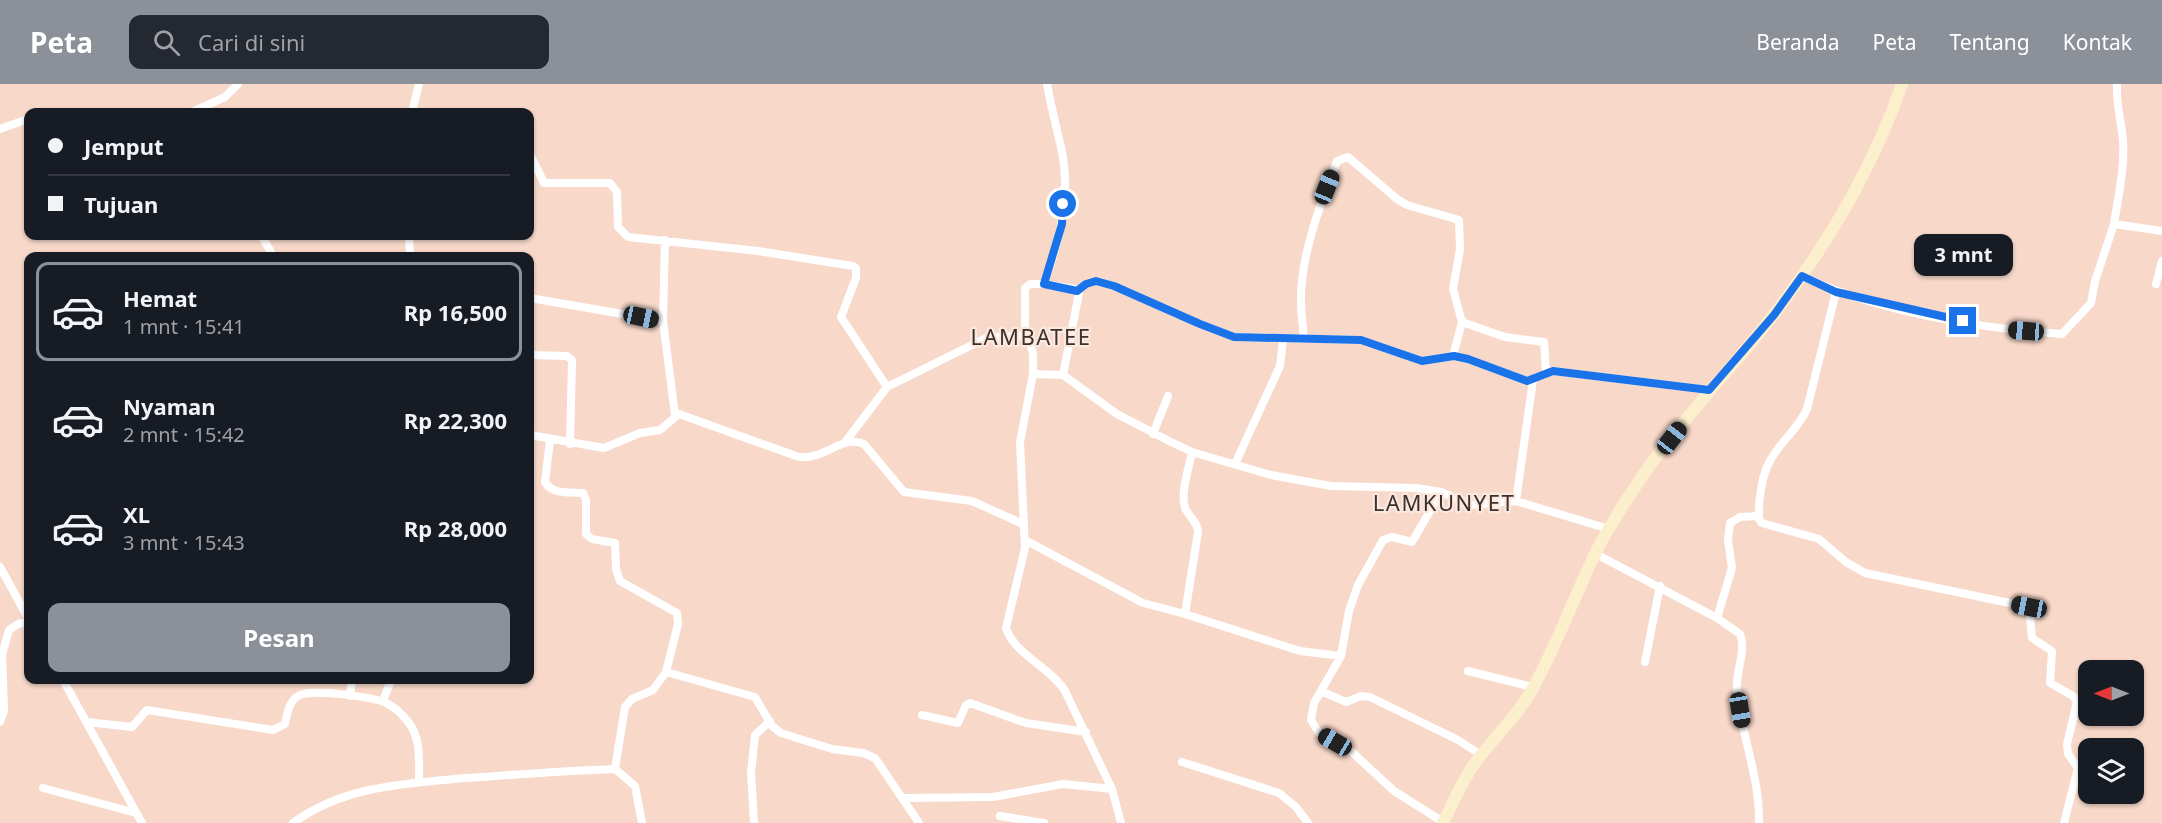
<!DOCTYPE html>
<html lang="id">
<head>
<meta charset="utf-8">
<style>
  body { margin:0; font-family:"Noto Sans",sans-serif; background:#242831; color:#f1f3f6; height:100vh; display:flex; flex-direction:column; font-size:22px; white-space:nowrap }
  * { box-sizing:border-box; margin:0 }
  p { font-size:20px; color:#9ea1a6 }
  .icon { flex:none; width:33px; height:33px; fill:none; stroke:currentColor; stroke-width:2; stroke-linecap:round; stroke-linejoin:round }
  .map { position:relative; flex:1; overflow:hidden }
  .side { position:absolute; left:24px; top:168px; width:510px; height:432px; display:flex; flex-direction:column; background:#171b24; border-radius:12px; box-shadow:0 2px 4px #0004 }
  .side>* { flex:none }
  .top-card { position:absolute; left:24px; top:24px; width:510px; height:132px; border-radius:12px; box-shadow:0 2px 4px #0004; display:grid; align-content:center; height:132px; padding:0 24px; background:#171b24 }
  .needle { width:39px; rotate:270deg }
  .fabs { position:absolute; left:2078px; top:576px; display:grid; gap:12px }
  .fabs a { display:grid; place-items:center; width:66px; height:66px; border-radius:12px; background:#171b24; box-shadow:0 2px 4px #0004; font-size:30px }
  .end { position:absolute; width:27px; height:27px; margin:-14px; border:8px solid #1a73e8; background:#fff; box-shadow:0 0 0 3px #fff }
  .from { border-radius:50% }
  .bubble { position:absolute; height:42px; border-radius:12px; background:#171b24; box-shadow:0 2px 4px #0004; font-size:20px; font-weight:700; line-height:42px; text-align:center }
  .car { position:absolute; width:18px; height:36px; margin:-18px -9px; border-radius:8px; box-shadow:0 0 4px 2px #0007; background:linear-gradient(#222 24%,#8ab4d8 0 40%,#222 0 76%,#8ab4d8 0 86%,#222 0) }
  .top-card b { display:flex; align-items:center; gap:21px; height:57px; font-size:22px }
  .top-card b+b { border-top:2px solid #363941 }
  .top-card i { width:15px; height:15px; background:#f1f3f6 }
  ul { padding:10px 0 0; list-style:none }
  li { display:flex; align-items:center; gap:18px; height:99px; margin:0 12px 9px; padding:0 12px; border:3px solid transparent; border-radius:12px }
  li div { flex:1 }
  li b { display:block; font-size:22px }
  li em { font-style:normal; font-weight:700 }
  li.selected { border-color:#8c9099 }
  li>.icon { width:54px; height:54px; stroke-width:1.5 }
  .cta { display:flex; gap:12px; margin-top:auto; padding:12px 24px }
  .cta a { flex:1; height:69px; border-radius:12px; background:#8c9099; color:#fff; font-size:24px; font-weight:700; line-height:69px; text-align:center }
  header { display:flex; align-items:center; gap:36px; box-sizing:border-box; height:84px; padding:0 30px; background:#8c9099; color:#fff }
  header strong { font-size:28px }
  nav { display:flex; gap:33px; margin-inline-start:auto; font-size:21px }
  .search { width:420px; height:54px; background:#242831; display:flex; align-items:center; gap:15px; box-sizing:border-box; padding:0 21px; border-radius:12px; color:#9ea1a6; font-size:22px }
  .map>svg:first-child { display:block }
  .lines { fill:none; stroke-linecap:round; stroke-linejoin:round }
  .street { stroke:#fff; stroke-width:8 }
  .secondary { stroke:#fcefcb; stroke-width:12 }
  .route { stroke:#1a73e8; stroke-width:8 }
  .labels { text-anchor:middle; dominant-baseline:central; stroke-width:4.5; stroke-linejoin:round; paint-order:stroke }
  .quarter-label { font-size:22px; letter-spacing:1.5px; fill:#3c302b; stroke:#fbe8df }
</style>
</head>
<body>
<header>
<strong>Peta</strong>
<div class="search"><svg class="icon" aria-label="search" viewBox="0 0 24 24"><circle cx="10" cy="10" r="6"/><path d="M15 15l6 6"/></svg>Cari di sini</div>
<nav><a>Beranda</a><a>Peta</a><a>Tentang</a><a>Kontak</a></nav>
</header>
<div class="map">
<svg width="2162" height="739" viewBox="0 0 2162 739">
  <rect width="100%" height="100%" fill="#f7d8c9"/>
  <g class="lines">
    <!-- street -->
    <path class="street" d="M1047 0C1051 23 1057 45 1062 68 1071 113 1059 158 1044 200H1030L1025 204V246L1033 269V290L1020 358 1025 464 1006 544C1014 570 1050 583 1065 607L1112 705 1121 739
      M192 28 225 13 238 0
      M412 28 419 0
      M0 45 28 35
      M530 70 544 99H610L617 108 618 143 628 153 758 167 853 182 856 184V194L841 233 887 303
      M2114 140C2118 113 2125 84 2123 56 2121 37 2116 19 2117 0
      M262 152 273 172
      M409 152 410 172
      M665 156 663 237 675 331
      M1802 192C1879 228 1978 244 2062 250L2091 219 2095 197 2114 140 2162 147
      M1044 200 1075 205 1079 209 1063 291
      M2156 200 2162 177
      M1077 207 1086 200 1097 197 1114 202 1200 240 1234 253 1361 256 1422 277 1453 272 1468 275 1527 297 1553 287 1709 306
      M1836 208 1807 325C1798 345 1782 356 1771 375 1762 389 1758 418 1759 435L1762 439 1819 455 1846 478 1865 489 2029 523 2032 554 2052 567 2050 599 2073 612 2077 618 2067 660 2068 670 2078 684 2064 739
      M530 214 663 237
      M1462 238 1505 253 1544 258 1546 288
      M1304 255C1303 243 1301 230 1301 217 1300 173 1321 118 1337 77L1348 73 1397 115 1407 121 1459 136 1460 165 1453 205 1462 238 1453 272
      M530 271 567 272 572 276 570 360
      M1033 290 1063 291 1117 330 1171 358 1192 368 1271 391 1331 402 1416 404 1441 408 1471 421 1516 417 1609 445
      M1153 350 1168 312
      M530 351 604 364 640 349 660 346 679 330 799 373C825 376 843 350 864 360L904 408 972 417 1023 440
      M550 356 545 398C552 411 570 408 583 409L586 416V450L592 455 615 459 616 485 620 497 677 529 678 540 666 588
      M846 357 887 303 986 254 1025 251
      M1235 380 1280 282 1283 256
      M1441 408 1412 458 1392 453 1383 456 1358 501 1349 527 1341 572 1314 619 1311 636 1319 649 1352 668 1394 707 1443 738
      M1516 417 1533 296
      M1025 456 1143 519 1185 530 1300 567 1341 572
      M1596 470 1717 534 1740 550C1747 567 1735 588 1737 606 1741 651 1760 693 1759 739
      M0 483 28 534
      M1185 530 1198 448C1198 438 1189 433 1185 424 1180 409 1189 384 1192 368
      M1717 534 1732 484 1728 456 1730 439 1740 433 1758 432
      M1645 578 1660 502
      M1468 587 1533 603
      M0 593 3 594 2 571 9 546 18 540 28 538
      M63 596 142 739
      M1321 607 1346 618 1361 612 1370 613 1458 656 1481 671
      M350 612 352 596
      M383 617 391 596
      M922 631 958 639 966 621 970 619 1026 639 1086 648
      M0 638 4 627 3 594
      M87 638 132 643 147 626 273 646 285 640C287 631 289 617 298 612 310 604 370 613 384 618 393 622 403 631 409 639 421 655 419 677 419 697
      M1182 678 1279 709 1296 723 1308 739
      M43 704 136 729
      M902 714 993 713 1063 700 1112 705
      M1000 732 1044 739
      M293 739C341 704 397 700 454 695 508 691 561 687 615 685
      M642 739 635 702 615 685 625 623 632 615 653 606 666 588 755 613 772 642 781 649 832 665 863 669 875 674 919 739
      M754 739 751 689 755 651 770 637"/>
    <!-- secondary -->
    <path class="secondary" d="M1443 739C1453 719 1462 697 1475 679 1494 653 1517 633 1533 604 1557 561 1574 513 1596 468 1610 440 1628 413 1646 387 1685 331 1734 283 1775 229 1827 161 1874 81 1902 0"/>
  </g>
  <g class="lines">
    <!-- route -->
    <path class="route" d="M1063 120 1062 140 1044 200 1077 207 1086 200 1096 197 1114 202 1200 240 1234 253 1361 256 1422 277 1454 272 1468 275 1527 297 1553 287 1709 306 1774 231 1802 192 1836 208 1963 237"/>
  </g>
  <g class="labels">
    <!-- quarter labels -->
    <g class="quarter-label">
      <text x="1031" y="252">LAMBATEE</text>
      <text x="1444" y="418">LAMKUNYET</text>
    </g>
  </g>
</svg>
<div class="fabs">
<a><svg class="needle" viewBox="-14 -14 28 28"><path d="M0-13l5 13h-10z" fill="#e53935"/><path d="M0 13l5-13h-10z" fill="#9ea1a6"/></svg></a>
<a><svg class="icon" aria-label="layers" viewBox="0 0 24 24"><path d="M12 4l9 5-9 5-9-5zM3 14l9 5 9-5"/></svg></a>
</div>
<i class="end from" style="left:1063px;top:120px"></i>
<i class="end" style="left:1963px;top:237px"></i>
<div class="bubble" style="left:1914px;top:150px;width:99px">3 mnt</div>
<i class="car" style="left:1327px;top:103px;rotate:22deg"></i>
<i class="car" style="left:641px;top:233px;rotate:102deg"></i>
<i class="car" style="left:2026px;top:247px;rotate:274deg"></i>
<i class="car" style="left:1672px;top:354px;rotate:38deg"></i>
<i class="car" style="left:2029px;top:523px;rotate:281deg"></i>
<i class="car" style="left:1740px;top:626px;rotate:171deg"></i>
<i class="car" style="left:1335px;top:658px;rotate:300deg"></i>
<div class="top-card">
<b><i class="from"></i>Jemput</b>
<b><i></i>Tujuan</b>
</div>
<section class="side">
<ul>
<li class="selected"><svg class="icon" aria-label="car" viewBox="0 0 24 24"><path d="M5 17H2v-5l4-1 3-4h7l3 4 3 1v5h-3M9 17h6M6 11h13"/><circle cx="7" cy="17" r="2"/><circle cx="17" cy="17" r="2"/></svg><div><b>Hemat</b><p>1 mnt · 15:41</p></div><em>Rp 16,500</em></li>
<li><svg class="icon" aria-label="car" viewBox="0 0 24 24"><path d="M5 17H2v-5l4-1 3-4h7l3 4 3 1v5h-3M9 17h6M6 11h13"/><circle cx="7" cy="17" r="2"/><circle cx="17" cy="17" r="2"/></svg><div><b>Nyaman</b><p>2 mnt · 15:42</p></div><em>Rp 22,300</em></li>
<li><svg class="icon" aria-label="car" viewBox="0 0 24 24"><path d="M5 17H2v-5l4-1 3-4h7l3 4 3 1v5h-3M9 17h6M6 11h13"/><circle cx="7" cy="17" r="2"/><circle cx="17" cy="17" r="2"/></svg><div><b>XL</b><p>3 mnt · 15:43</p></div><em>Rp 28,000</em></li>
</ul>
<div class="cta"><a>Pesan</a></div>
</section>
</div>
</body>
</html>
